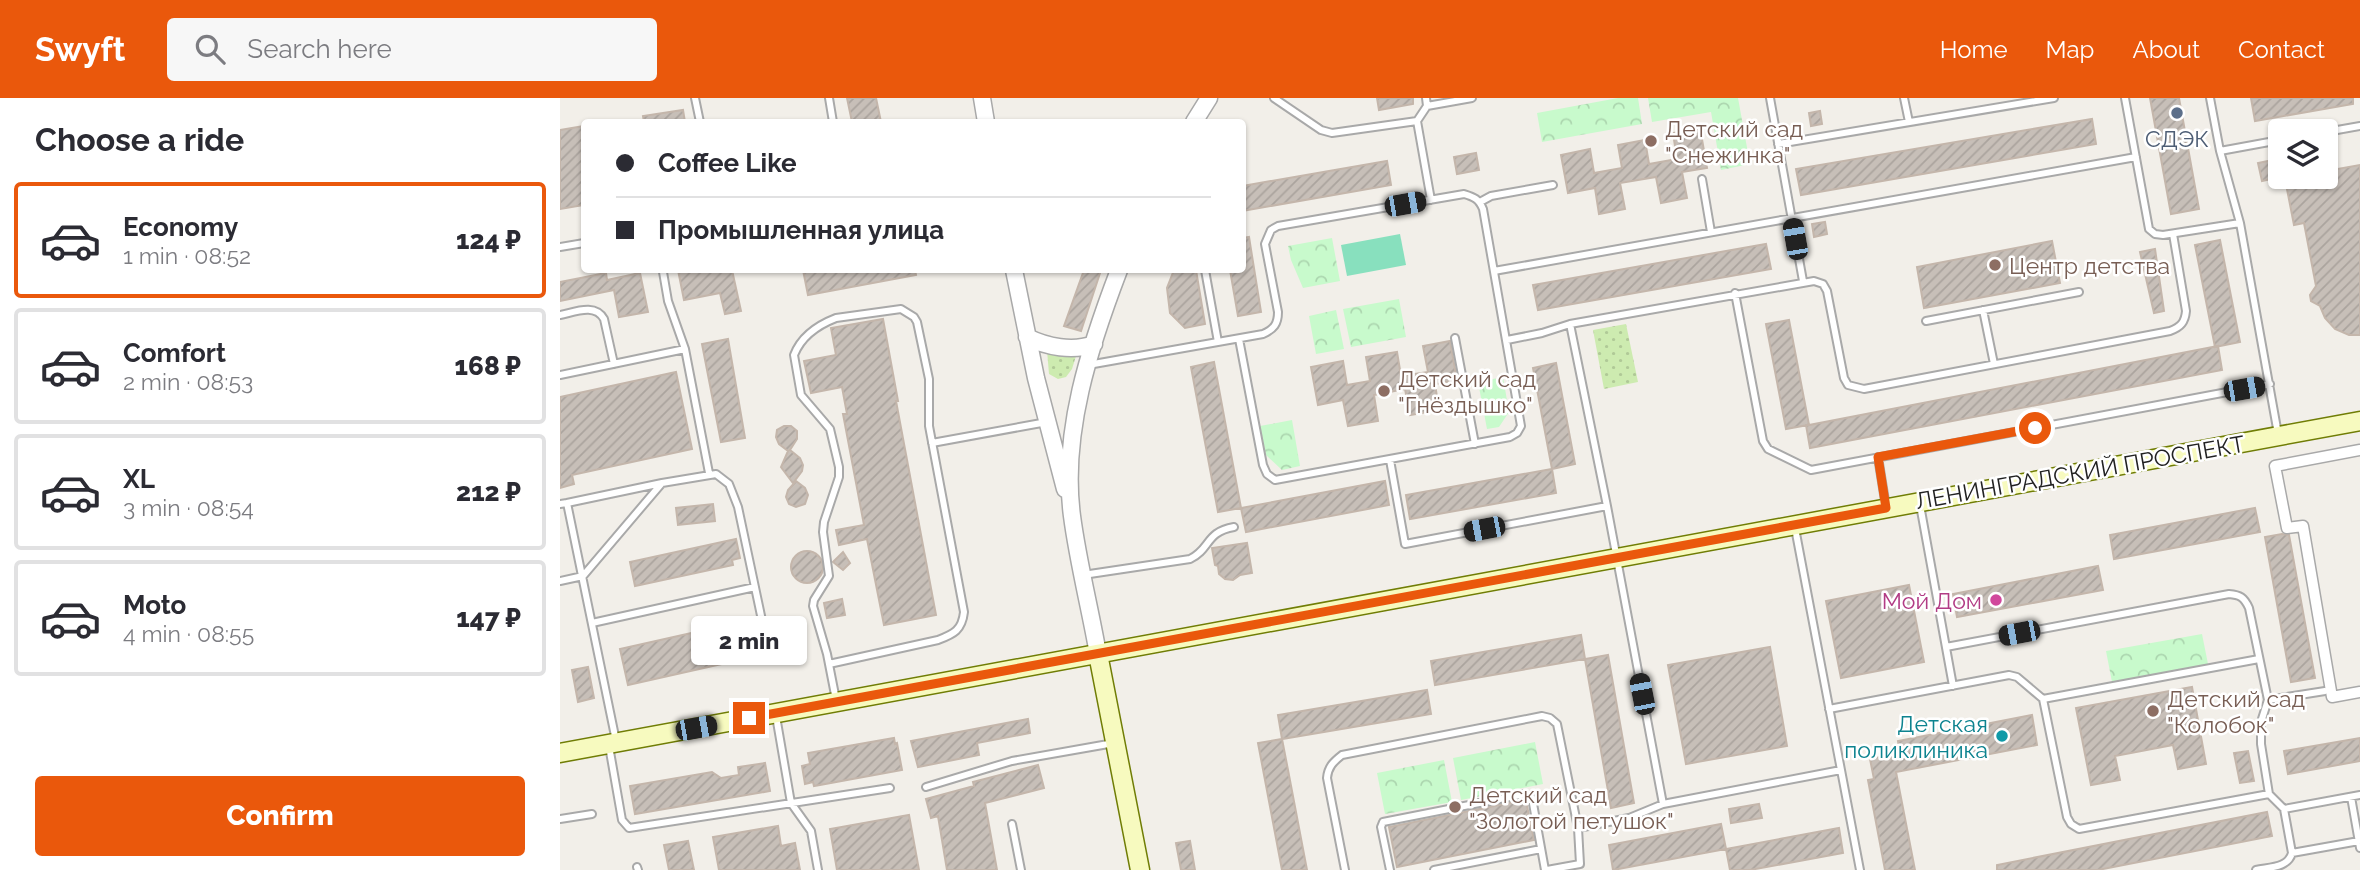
<!DOCTYPE html>
<html lang="en">
<head>
<meta charset="utf-8">
<style>
  body { margin:0; font-family:Raleway,sans-serif; background:#f7f7f7; color:#2b2b33; height:100vh; display:flex; flex-direction:column; font-size:26px; white-space:nowrap }
  * { box-sizing:border-box; margin:0 }
  p { font-size:23px; color:#7c7c81 }
  .icon { flex:none; width:38px; height:38px; fill:none; stroke:currentColor; stroke-width:2; stroke-linecap:round; stroke-linejoin:round }
  .map { position:relative; flex:1; overflow:hidden }
  .details { display:flex; flex-direction:column; background:#fff; width:560px }
  .details>* { flex:none }
  .top-card { position:absolute; left:21px; top:21px; width:665px; height:154px; border-radius:7px; box-shadow:0 2px 5px #0004; display:grid; align-content:center; height:154px; padding:0 35px; background:#fff }
  .tools { position:absolute; left:1708px; top:21px; display:grid; gap:14px }
  .tools a { display:grid; place-items:center; width:70px; height:70px; border-radius:7px; background:#fff; box-shadow:0 2px 5px #0004; font-size:35px }
  .end { position:absolute; width:32px; height:32px; margin:-16px; border:9px solid #ea580c; background:#fff; box-shadow:0 0 0 4px #fff }
  .from { border-radius:50% }
  .bubble { position:absolute; height:49px; border-radius:7px; background:#fff; box-shadow:0 2px 5px #0004; font-size:23px; font-weight:800; line-height:49px; text-align:center }
  .car { position:absolute; width:21px; height:42px; margin:-21px -10px; border-radius:9px; box-shadow:0 0 5px 2px #0007; background:linear-gradient(#222 24%,#8ab4d8 0 40%,#222 0 76%,#8ab4d8 0 86%,#222 0) }
  .top-card b { display:flex; align-items:center; gap:24px; height:66px; font-size:26px }
  .top-card b+b { border-top:2px solid #e1e1e2 }
  .top-card i { width:18px; height:18px; background:#2b2b33 }
  ul { padding:0; list-style:none }
  li { display:flex; align-items:center; gap:21px; height:116px; margin:0 14px 10px; padding:0 21px; border:4px solid #e1e1e2; border-radius:7px }
  li div { flex:1 }
  li b { display:block; font-size:26px }
  li em { font-style:normal; font-weight:800 }
  li.selected { border-color:#ea580c }
  li>.icon { width:63px; height:63px; stroke-width:1.5 }
  h2 { padding:0 35px; font-size:32px; line-height:84px }
  .primary-button { display:flex; gap:14px; margin-top:auto; padding:14px 35px }
  .primary-button a { flex:1; height:80px; border-radius:7px; background:#ea580c; color:#fff; font-size:28px; font-weight:800; line-height:80px; text-align:center }
  header { display:flex; align-items:center; gap:42px; box-sizing:border-box; height:98px; padding:0 35px; background:#ea580c; color:#fff }
  header strong { font-size:33px }
  nav { display:flex; gap:38px; margin-inline-start:auto; font-size:24px }
  .search { width:490px; height:63px; background:#f7f7f7; display:flex; align-items:center; gap:18px; box-sizing:border-box; padding:0 24px; border-radius:7px; color:#7c7c81; font-size:26px }
  main { display:flex; flex:1; min-height:0 }
  .map>svg:first-child { display:block }
  .grass { fill:url(#grass-dots) }
  .park { fill:url(#park-crowns) }
  .pitch { fill:#88e0be }
  .building { fill:url(#building-hatch); stroke:#c4b6ab; stroke-width:2 }
  .lines { fill:none; stroke-linecap:round; stroke-linejoin:round }
  .service-casing { stroke:#a9a9a9; stroke-width:10 }
  .pedestrian-casing { stroke:#a9a9a9; stroke-width:13 }
  .tertiary-casing { stroke:#a9a9a9; stroke-width:19 }
  .secondary-casing { stroke:#707d05; stroke-width:21 }
  .service { stroke:#fff; stroke-width:6 }
  .pedestrian { stroke:#fff; stroke-width:10 }
  .tertiary { stroke:#fff; stroke-width:16 }
  .secondary { stroke:#f7fabf; stroke-width:18 }
  .route { stroke:#ea580c; stroke-width:9 }
  .service-dot { fill:#5c6f8a; stroke:#fff; stroke-width:2.5 }
  .education-dot { fill:#8d6e63; stroke:#fff; stroke-width:2.5 }
  .hotel-dot { fill:#d1479c; stroke:#fff; stroke-width:2.5 }
  .culture-dot { fill:#0f9aa8; stroke:#fff; stroke-width:2.5 }
  .labels { text-anchor:middle; dominant-baseline:central; stroke-width:5; stroke-linejoin:round; paint-order:stroke }
  .education-label { font-size:23px; fill:#785e54; stroke:#fff; text-anchor:start }
  .service-label { font-size:23px; fill:#4e5e75; stroke:#fff }
  .street-label { font-size:23px; fill:#222; stroke:#fff }
  .hotel-label { font-size:23px; fill:#b23c85; stroke:#fff; text-anchor:end }
  .culture-label { font-size:23px; fill:#0d838f; stroke:#fff; text-anchor:end }
</style>
</head>
<body>
<header>
<strong>Swyft</strong>
<div class="search"><svg class="icon" aria-label="search" viewBox="0 0 24 24"><circle cx="10" cy="10" r="6"/><path d="M15 15l6 6"/></svg>Search here</div>
<nav><a>Home</a><a>Map</a><a>About</a><a>Contact</a></nav>
</header>
<main>
<section class="details">
<h2>Choose a ride</h2>
<ul>
<li class="selected"><svg class="icon" aria-label="car" viewBox="0 0 24 24"><path d="M5 17H2v-5l4-1 3-4h7l3 4 3 1v5h-3M9 17h6M6 11h13"/><circle cx="7" cy="17" r="2"/><circle cx="17" cy="17" r="2"/></svg><div><b>Economy</b><p>1 min · 08:52</p></div><em>124 ₽</em></li>
<li><svg class="icon" aria-label="car" viewBox="0 0 24 24"><path d="M5 17H2v-5l4-1 3-4h7l3 4 3 1v5h-3M9 17h6M6 11h13"/><circle cx="7" cy="17" r="2"/><circle cx="17" cy="17" r="2"/></svg><div><b>Comfort</b><p>2 min · 08:53</p></div><em>168 ₽</em></li>
<li><svg class="icon" aria-label="car" viewBox="0 0 24 24"><path d="M5 17H2v-5l4-1 3-4h7l3 4 3 1v5h-3M9 17h6M6 11h13"/><circle cx="7" cy="17" r="2"/><circle cx="17" cy="17" r="2"/></svg><div><b>XL</b><p>3 min · 08:54</p></div><em>212 ₽</em></li>
<li><svg class="icon" aria-label="car" viewBox="0 0 24 24"><path d="M5 17H2v-5l4-1 3-4h7l3 4 3 1v5h-3M9 17h6M6 11h13"/><circle cx="7" cy="17" r="2"/><circle cx="17" cy="17" r="2"/></svg><div><b>Moto</b><p>4 min · 08:55</p></div><em>147 ₽</em></li>
</ul>
<div class="primary-button"><a>Confirm</a></div>
</section>
<div class="map">
<svg width="1800" height="772" viewBox="0 0 1800 772">
  <defs>
    <pattern id="grass-dots" width="8" height="8" patternUnits="userSpaceOnUse" patternTransform="scale(1.75)"><rect width="8" height="8" fill="#cdebb0"/><path d="M2 2h.1M6 6h.1" fill="none" stroke="#b0c997" stroke-width="1.8" stroke-linecap="round"/></pattern>
    <pattern id="park-crowns" width="20" height="18" patternUnits="userSpaceOnUse" patternTransform="scale(1.75)"><rect width="20" height="18" fill="#c8facc"/><path d="M2 6a3 3 0 1 1 6 0M12 15a3 3 0 1 1 6 0" fill="none" stroke="#acd6af"/></pattern>
    <pattern id="building-hatch" width="6" height="6" patternUnits="userSpaceOnUse" patternTransform="scale(1.75)"><rect width="6" height="6" fill="#c7bfb8"/><path d="M-1 1l2-2M0 6l6-6M5 7l2-2" fill="none" stroke="#aba49e"/></pattern>
  </defs>
  <rect width="100%" height="100%" fill="#f2efe9"/>
  <!-- grass -->
  <path class="grass" d="M1066 226 1078 284 1044 291 1033 232Z
    M487 252 514 255 516 258 512 271 506 279 498 281 489 276Z"/>
  <!-- park -->
  <path class="park" d="M1058 0H1078L1082 26 982 44 977 15Z
    M1088 0H1178L1190 66 1161 72 1151 14 1092 24Z
    M772 140 780 183 743 190 731 162 728 148Z
    M839 201 846 239 791 249 783 211Z
    M776 212 784 251 756 256 749 218Z
    M943 279 949 314 939 329 927 331 918 284Z
    M732 322 740 368 722 372 706 357 700 328Z
    M1642 536 1648 566 1552 584 1546 553Z
    M975 644 983 686 901 702 893 660Z
    M884 662 892 704 825 716 817 675Z"/>
  <!-- pitch -->
  <path class="pitch" d="M840 136 846 167 787 178 781 147Z"/>
  <!-- building -->
  <path class="building" d="M287 0H316L321 24H292Z
    M817 0H853V6L819 12Z
    M1590 0H1619L1639 111 1611 116Z
    M1691 0H1793V6L1695 23Z
    M123 12 125 24H84L83 18Z
    M1260 13 1262 26 1251 28 1249 15Z
    M1532 21 1536 46 1241 97 1236 71Z
    M24 28V107L0 111V32Z
    M1140 30 1147 70 1122 74 1127 100 1101 105 1096 79 1060 85 1065 111 1039 116 1035 90 1008 95 1001 57 1030 51 1034 75 1062 70 1058 47 1085 42 1089 66 1117 61 1113 35Z
    M916 55 919 72 897 76 894 59Z
    M1713 62 1716 80 1702 83 1698 65Z
    M827 63 831 87 682 113V88Z
    M1800 67V237H1789L1775 231 1765 220 1760 208 1751 203 1750 197 1756 188 1744 125 1734 127 1725 81 1766 79V73Z
    M1265 124 1267 136 1254 139 1252 126Z
    M689 139 701 214 678 218 670 172H682V140Z
    M1660 142 1680 244 1655 249 1635 147Z
    M1492 143 1500 185 1364 210 1357 169Z
    M1206 146 1211 171 978 212 973 187Z
    M1595 151 1604 213 1594 215 1580 154Z
    M118 172H172L181 213 165 216 160 195 124 202Z
    M243 172H355L356 177 248 197Z
    M524 172H541L521 233 504 228Z
    M614 172H636L645 226 625 230 610 215 607 190Z
    M46 175 47 182 80 175 88 214 59 219 54 192 0 203V184Z
    M323 221 338 303H336L376 517 324 527 307 441 279 447 276 432 304 427 283 316H287L282 289 251 295 244 263 276 257 271 230Z
    M1229 222 1249 327 1658 248 1662 272 1250 350 1246 327H1248L1226 331 1206 226Z
    M168 241 185 340 161 344 142 246Z
    M890 243 897 282 875 286 879 312 850 317 845 291 814 297 818 323 788 328 783 302 758 307 751 269 783 263 787 287 810 283 806 259 837 254 841 278 868 274 863 248Z
    M654 264 681 410 658 414 631 269Z
    M996 265 1015 366 992 371 973 270Z
    M116 274 132 351 12 377 14 386 0 390V299Z
    M224 328H231L237 333V341L230 352 240 360 243 367 242 373 233 385 221 369 228 353 219 346 216 339 217 332Z
    M992 371 996 395 850 421 846 397Z
    M236 383 245 390 248 397 245 406 236 409 229 406 226 399 228 392Z
    M825 383 829 407 686 434 681 410Z
    M153 406 155 423 118 427 116 410Z
    M1695 410 1700 434 1554 461 1550 437Z
    M1722 436 1729 437 1755 580 1731 584 1705 439Z
    M176 441 180 460 172 462 173 467 75 488 70 464Z
    M687 445 692 475 680 477 673 482 665 481 659 476 658 468 655 467 652 450Z
    M231 469a16 16 0 1 1 32 0a16 16 0 1 1-32 0Z
    M283 454 290 465 283 472 273 464Z
    M1538 468 1543 492 1397 519 1393 496Z
    M1349 487 1364 564 1281 580 1266 503Z
    M282 501 285 517 267 520 264 505Z
    M185 523 193 559 68 587 60 551Z
    M1021 537 1025 561 875 587 871 563Z
    M1210 549 1227 648 1126 666 1108 567Z
    M1048 557 1074 705 1051 710 1025 561Z
    M28 569 34 600 18 604 12 572Z
    M1632 589 1646 666 1618 671 1613 647 1555 658 1560 682 1531 687 1516 610Z
    M867 592 871 616 722 641 718 617Z
    M1472 617 1477 647 1336 674 1355 772H1325L1308 682 1314 681 1310 661 1340 655 1338 643Z
    M468 621 470 635 417 645 419 657 358 669 351 643Z
    M334 640 335 646 337 645 342 672 254 688 253 684 245 686 242 668 250 666 248 655Z
    M1800 640V663L1728 676 1724 653Z
    M722 641 728 672 747 772H722L698 645Z
    M1688 653 1694 683 1680 685 1674 655Z
    M205 665 210 693 75 716 70 688 152 674 161 680 179 677 178 669Z
    M478 667 484 690 425 705 437 772H387L378 718 371 720 366 701 414 688 413 684Z
    M964 702 966 703 974 742 837 769 829 729Z
    M1199 706 1202 720 1171 725 1169 711Z
    M1707 714 1712 738 1538 772H1437V767Z
    M349 717 359 772H277L270 731Z
    M1161 726 1166 751 1053 772 1049 747Z
    M218 728 221 748 235 745 240 772H159L153 739Z
    M1279 730 1283 755 1190 772H1170L1166 751Z
    M128 743 134 772H109L104 747Z
    M630 743 635 772H621L616 745Z"/>
  <g class="lines">
    <defs>
      <path id="service" d="M135 0 140 24
        M269 0 273 24
        M714 0 761 32 772 35 857 23
        M866 0 867 8 857 23 871 102
        M1210 0 1243 183
        M1344 0 1349 24
        M1565 0 1589 131 1595 136 1603 137 1680 125
        M1650 0 1660 53 1680 125 1718 336
        M867 8 912 0
        M1766 34 1800 28
        M1218 46 1494 0
        M1660 53 1720 42
        M1142 81 1151 134
        M920 104 931 98 993 87
        M0 149 24 145
        M645 172 658 244
        M934 173 1576 59
        M103 174 108 203 125 251 149 375
        M1175 195 1203 343 1208 351 1251 372 1710 286
        M1423 212 1434 266
        M0 217C15 214 35 205 44 221L54 266
        M1366 223 1519 194
        M1010 226 1047 408
        M895 240 915 346
        M947 242 982 235 1010 226 1254 183 1263 186 1267 193 1284 280 1288 287 1304 291 1610 233C1621 229 1625 224 1626 213L1613 136
        M528 267 703 236C714 231 718 226 718 214L705 146 711 132 718 128 904 96C914 99 919 101 923 111L961 328 957 335 950 339 715 382 707 376 703 367 679 241
        M0 277 125 251
        M372 345 487 324
        M1318 359 1326 409
        M830 362 845 446 1047 408 1103 706 1069 720 1018 730 1020 766 987 772
        M7 405 102 385
        M0 406 7 405 56 643
        M1360 407 1393 588
        M1235 430 1300 772
        M523 477 630 461C651 451 645 434 674 429
        M0 483 23 478 102 385 156 376 169 386 178 409 207 546
        M32 525 195 489
        M1386 549 1669 496C1680 497 1684 499 1689 510L1708 602 1765 593
        M269 566 378 542C394 536 402 532 404 514L369 328V281L357 224 354 219 341 211 276 220C258 227 241 239 234 257L241 297 270 331 279 369V379L264 424 263 434 269 478 254 502 253 508 267 556 276 602
        M1483 601 1699 561
        M1708 602 1701 624V646L1709 696 1724 711 1732 755
        M1269 611 1449 577 1457 579 1483 601 1507 719 1511 726 1519 731 1709 696
        M216 618 231 705 251 733 258 772
        M49 648 62 722 69 730 330 690
        M366 689 452 663 554 645
        M1791 699 1800 750
        M1103 706 1281 672
        M1724 711 1800 697
        M0 721 32 716
        M452 726 461 772
        M77 769 78 772
        M785 772 767 680C768 669 773 664 782 657L982 618 990 620 997 626 1018 730
        M830 772 821 729 823 724 965 696 972 700 985 772
        M874 772 981 751
        M1696 772C1710 769 1728 770 1732 755L1799 743"/>
      <path id="pedestrian" d="M1800 352 1715 368 1727 430 1743 428 1772 599 1800 594"/>
      <path id="tertiary" d="M422 0 426 24
        M634 24 649 0
        M454 172 476 280 505 391
        M467 239C487 249 513 254 534 246
        M538 556C530 510 518 464 512 418 501 335 530 248 559 172"/>
      <path id="secondary" d="M538 556 580 772
        M0 655 1800 323"/>
    </defs>
    <!-- service casing -->
    <use href="#service" class="service-casing"/>
    <!-- pedestrian casing -->
    <use href="#pedestrian" class="pedestrian-casing"/>
    <!-- tertiary casing -->
    <use href="#tertiary" class="tertiary-casing"/>
    <!-- secondary casing -->
    <use href="#secondary" class="secondary-casing"/>
    <!-- service -->
    <use href="#service" class="service"/>
    <!-- pedestrian -->
    <use href="#pedestrian" class="pedestrian"/>
    <!-- tertiary -->
    <use href="#tertiary" class="tertiary"/>
    <!-- secondary -->
    <use href="#secondary" class="secondary"/>
  </g>
  <g class="lines">
    <!-- route -->
    <path class="route" d="M189 620 1326 410 1318 359 1475 330"/>
  </g>
  <!-- markers -->
  <circle class="service-dot" cx="1617" cy="15" r="7"/>
  <g class="education-dot">
    <circle cx="1091" cy="43" r="7"/>
    <circle cx="1435" cy="167" r="7"/>
    <circle cx="824" cy="293" r="7"/>
    <circle cx="1593" cy="613" r="7"/>
    <circle cx="895" cy="709" r="7"/>
  </g>
  <circle class="hotel-dot" cx="1436" cy="502" r="7"/>
  <circle class="culture-dot" cx="1442" cy="638" r="7"/>
  <g class="labels">
    <!-- education labels -->
    <g class="education-label">
      <text x="1105" y="30">Детский сад<tspan x="1105" dy="26">"Снежинка"</tspan></text>
      <text x="1449" y="167">Центр детства</text>
      <text x="838" y="280">Детский сад<tspan x="838" dy="26">"Гнёздышко"</tspan></text>
      <text x="1607" y="600">Детский сад<tspan x="1607" dy="26">"Колобок"</tspan></text>
      <text x="909" y="696">Детский сад<tspan x="909" dy="26">"Золотой петушок"</tspan></text>
    </g>
    <!-- service labels -->
    <g class="service-label">
      <text x="1617" y="40">СДЭК</text>
    </g>
    <!-- street labels -->
    <g class="street-label">
      <text transform="translate(1520 374) rotate(-10)">ЛЕНИНГРАДСКИЙ ПРОСПЕКТ</text>
    </g>
    <!-- hotel labels -->
    <g class="hotel-label">
      <text x="1422" y="502">Мой Дом</text>
    </g>
    <!-- culture labels -->
    <g class="culture-label">
      <text x="1428" y="625">Детская<tspan x="1428" dy="26">поликлиника</tspan></text>
    </g>
  </g>
</svg>
<div class="tools">
<a><svg class="icon" aria-label="layers" viewBox="0 0 24 24"><path d="M12 4l9 5-9 5-9-5zM3 14l9 5 9-5"/></svg></a>
</div>
<i class="end from" style="left:1475px;top:330px"></i>
<i class="end" style="left:189px;top:620px"></i>
<div class="bubble" style="left:131px;top:518px;width:116px">2 min</div>
<i class="car" style="left:845px;top:106px;rotate:80deg"></i>
<i class="car" style="left:1235px;top:141px;rotate:350deg"></i>
<i class="car" style="left:1684px;top:291px;rotate:80deg"></i>
<i class="car" style="left:924px;top:431px;rotate:259deg"></i>
<i class="car" style="left:1459px;top:535px;rotate:259deg"></i>
<i class="car" style="left:1082px;top:596px;rotate:349deg"></i>
<i class="car" style="left:136px;top:630px;rotate:80deg"></i>
<div class="top-card">
<b><i class="from"></i>Coffee Like</b>
<b><i></i>Промышленная улица</b>
</div>
</div>
</main>
</body>
</html>
